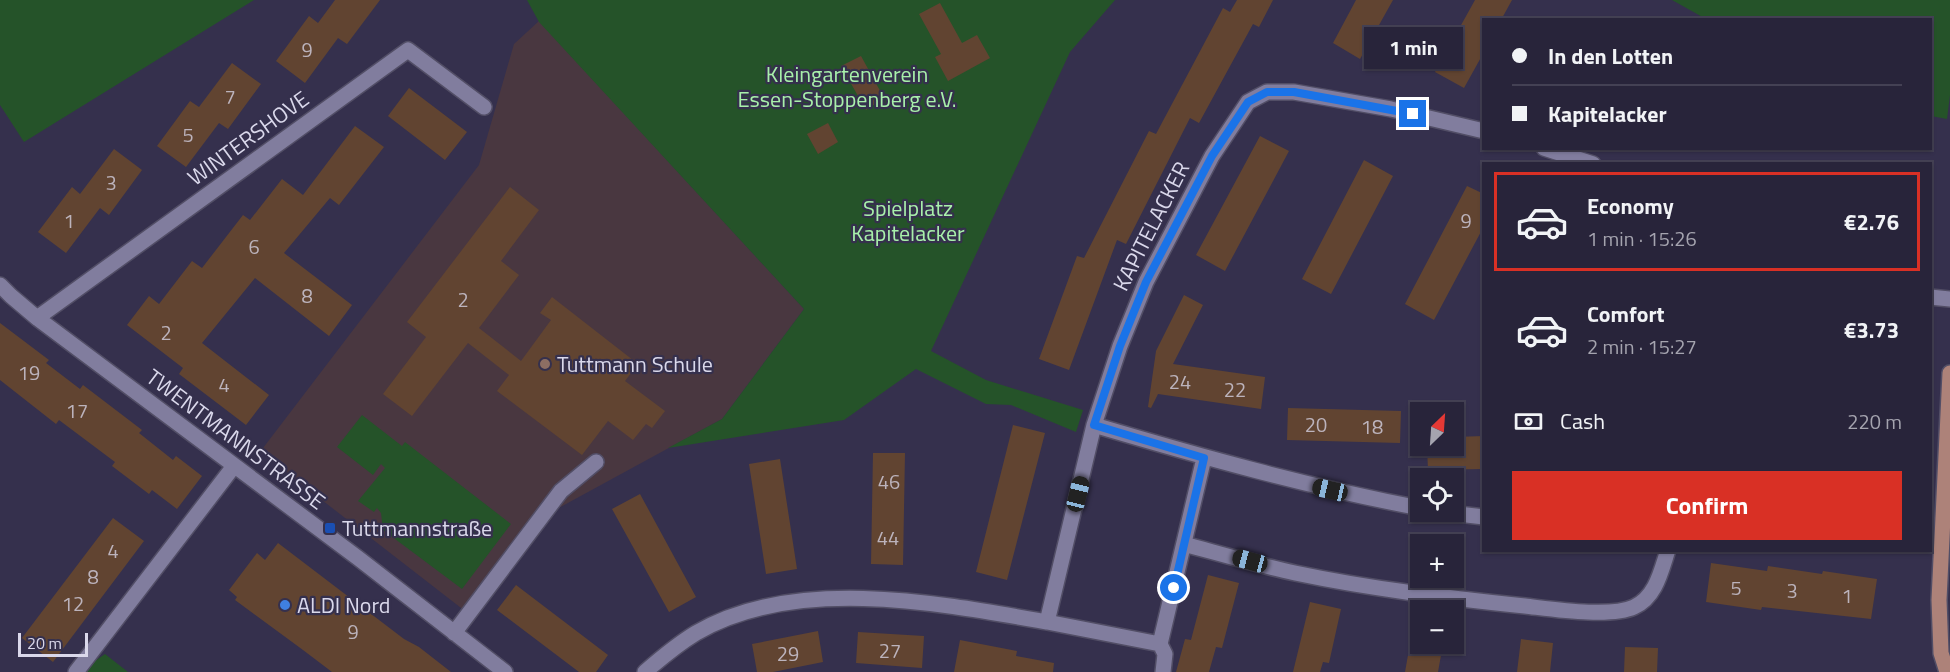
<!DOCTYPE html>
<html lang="en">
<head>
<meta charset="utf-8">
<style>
  body { margin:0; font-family:"Titillium Web",sans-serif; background:#343045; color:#f1f3f6; height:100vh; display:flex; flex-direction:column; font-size:22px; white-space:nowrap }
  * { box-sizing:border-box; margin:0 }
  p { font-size:20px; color:#a5a4af }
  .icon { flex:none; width:33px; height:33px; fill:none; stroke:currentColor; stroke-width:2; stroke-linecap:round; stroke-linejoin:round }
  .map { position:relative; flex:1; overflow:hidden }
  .details { position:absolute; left:1482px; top:162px; width:450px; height:390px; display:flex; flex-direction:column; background:#28243a; border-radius:0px; box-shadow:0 2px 4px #0004,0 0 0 2px #444154 }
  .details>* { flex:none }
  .hud { position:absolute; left:1482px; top:18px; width:450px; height:132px; border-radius:0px; box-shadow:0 2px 4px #0004,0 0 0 2px #444154; display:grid; align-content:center; height:132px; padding:0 30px; background:#28243a }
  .needle { width:39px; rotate:25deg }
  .tools { position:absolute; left:1410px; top:402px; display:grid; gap:12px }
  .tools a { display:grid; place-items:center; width:54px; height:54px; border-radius:0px; background:#28243a; box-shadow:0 2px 4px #0004,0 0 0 2px #444154; font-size:30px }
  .scale { position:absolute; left:18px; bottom:15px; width:70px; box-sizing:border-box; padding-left:6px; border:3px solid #dad8eb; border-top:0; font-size:16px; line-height:21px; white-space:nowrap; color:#dad8eb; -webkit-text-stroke:4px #35304d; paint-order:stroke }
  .end { position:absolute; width:27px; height:27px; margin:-14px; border:8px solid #1a73e8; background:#fff; box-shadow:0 0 0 3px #fff }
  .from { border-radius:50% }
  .bubble { position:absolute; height:42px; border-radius:0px; background:#28243a; box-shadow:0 2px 4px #0004,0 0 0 2px #444154; font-size:20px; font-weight:700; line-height:42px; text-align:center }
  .car { position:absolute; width:18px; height:36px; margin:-18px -9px; border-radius:8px; box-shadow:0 0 4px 2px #0007; background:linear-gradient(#222 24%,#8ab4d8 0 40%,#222 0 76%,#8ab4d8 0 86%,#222 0) }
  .hud b { display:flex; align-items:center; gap:21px; height:57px; font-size:22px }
  .hud b+b { border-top:2px solid #444154 }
  .hud i { width:15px; height:15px; background:#f1f3f6 }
  ul { padding:10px 0 0; list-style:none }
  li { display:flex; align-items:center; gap:18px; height:99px; margin:0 12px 9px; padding:0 18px; border:3px solid transparent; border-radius:0px }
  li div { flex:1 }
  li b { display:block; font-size:22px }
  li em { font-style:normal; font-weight:700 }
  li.selected { border-color:#d93025 }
  li>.icon { width:54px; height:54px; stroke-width:1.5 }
  .pay { display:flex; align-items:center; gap:15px; height:66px; padding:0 30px; font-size:22px }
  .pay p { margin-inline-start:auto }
  .button { display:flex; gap:12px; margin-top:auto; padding:12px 30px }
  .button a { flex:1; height:69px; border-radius:0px; background:#d93025; color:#fff; font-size:24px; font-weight:700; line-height:69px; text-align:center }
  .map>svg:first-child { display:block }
  .education { fill:#493740 }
  .green { fill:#255329 }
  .building { fill:#614431 }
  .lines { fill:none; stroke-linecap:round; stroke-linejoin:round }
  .minor-casing { stroke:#524e66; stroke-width:18 }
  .major-casing { stroke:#524e66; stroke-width:18 }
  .minor { stroke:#817d9e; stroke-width:15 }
  .major { stroke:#ad8279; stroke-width:15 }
  .route { stroke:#1a73e8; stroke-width:8 }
  .education-dot { fill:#8d6e63; stroke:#35304d; stroke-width:2 }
  .transit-dot { fill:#1a4fb4; stroke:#35304d; stroke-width:2 }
  .shop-dot { fill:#3f7fe0; stroke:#35304d; stroke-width:2 }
  .labels { text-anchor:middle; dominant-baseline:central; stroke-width:4.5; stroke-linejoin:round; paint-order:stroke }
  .number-label { font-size:20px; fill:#bcb3bc }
  .park-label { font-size:22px; fill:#a8f0aa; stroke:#35304d }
  .street-label { font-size:22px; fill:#dad8eb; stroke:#35304d }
  .poi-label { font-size:22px; fill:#dad8eb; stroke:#35304d; text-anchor:start }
</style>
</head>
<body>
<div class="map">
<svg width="1950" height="672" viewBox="0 0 1950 672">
  <rect width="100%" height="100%" fill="#35304d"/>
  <!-- education -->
  <path class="education" d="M539 21 804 309 722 419 555 510 474 618 260 452 479 165 514 44Z"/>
  <!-- green -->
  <path class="green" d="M0 0H254L24 142 0 105Z
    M527 0H1115L1070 52 931 351 986 380 1083 410 1076 432 1011 405 986 404 916 369 844 420 668 448 722 419 804 309 539 22Z
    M1672 0H1950V95L1947 119 1931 116 1930 20 1706 19Z
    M362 415 402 446 405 442 511 524 462 589 383 530 381 513 377 508 374 512 358 501 385 468 381 464 373 475 337 447Z
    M105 654 128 672H83L89 665Z"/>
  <!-- building -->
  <path class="building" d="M335 0H380L347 44 338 38 305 83 276 61 309 16 318 23Z
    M1237 0H1273L1259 27 1253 24 1199 123 1190 118 1126 244 1117 240 1069 370 1039 359 1077 256 1084 258 1149 131 1156 134 1223 8 1230 12Z
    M1356 0H1393L1360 59 1333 43Z
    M1475 0H1512L1501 20H1484V52L1464 88 1435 72Z
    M940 3 962 43 977 35 990 58 948 81 935 57 941 54 919 14Z
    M861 56 884 98 866 110 841 66Z
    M232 63 261 84 228 129 219 123 186 167 157 146 190 101 199 107Z
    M409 88 467 132 445 160 388 116Z
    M828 123 838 142 818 154 807 134Z
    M355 126 384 147 339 205 330 198 284 253 352 305 329 336 255 278 202 343 269 395 246 425 179 374 183 368 127 325 149 296 159 304 192 261 202 268 243 215 250 220 282 179 303 195Z
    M1260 136 1289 151 1225 271 1196 255Z
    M114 149 142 170 109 215 100 208 66 253 38 232 72 187 80 194Z
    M1364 160 1393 176 1331 294 1302 279Z
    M1467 186 1484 194V226L1434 320 1405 304Z
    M510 187 539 210 501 261 519 275 479 328 521 361 551 320 540 313 552 297 638 364 625 381 665 411 652 428 646 424 633 440 608 421 582 455 497 391 509 375 468 343 412 416 383 394 426 337 407 322Z
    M1184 295 1203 305 1173 364 1265 377 1261 409 1158 394 1151 408 1148 407 1156 351Z
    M0 323 49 360 46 363 80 389 83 385 142 430 139 433 173 460 176 456 202 476 177 509 152 490 149 494 112 466 115 462 59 420 56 424 0 380Z
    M1288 408 1401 411 1400 443 1287 440Z
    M1013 425 1045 433 1007 580 976 572Z
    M1484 436V469L1428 470 1427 446H1454V437Z
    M873 453H905L903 565 871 564Z
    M780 459 797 569 766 574 749 464Z
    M640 494 696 597 669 612 612 509Z
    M113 518 144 541 53 662 22 638Z
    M278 543 404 639 419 647 451 672H332L303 650 235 600 237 597 229 590 257 553 265 560Z
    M1711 563 1767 571 1768 566 1822 574 1823 571 1877 579 1871 619 1762 607 1761 610 1706 602Z
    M1208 575 1239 583 1222 648 1216 647 1209 672H1176L1185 639 1191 640Z
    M516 585 608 655 596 672H579L497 610Z
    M1310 602 1341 609 1329 663 1323 662 1320 672H1293Z
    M818 631 823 662 773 672H757L752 644Z
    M858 632 924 636 922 668 856 663Z
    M1521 639 1553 643 1550 672H1517Z
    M960 640 1017 651 1016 656 1054 663 1053 672H954Z
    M1410 644H1443L1438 672H1405Z
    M1625 647 1658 648 1657 672H1624Z"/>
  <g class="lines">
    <defs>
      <path id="minor" d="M1544 148 1593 164
        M0 285 11 296 37 318 358 558 505 672
        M1930 297 1950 299
        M37 318 408 50 484 107
        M1094 425C1202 457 1310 487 1420 508
        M1441 512 1484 517
        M1184 544C1221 554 1258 565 1295 573 1371 589 1448 598 1525 606 1552 609 1610 618 1634 607 1656 597 1661 571 1668 550
        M1047 622 1160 644 1204 458
        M454 633 561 491 596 462
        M1160 644 1165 654 1163 672
        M76 672 234 466
        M645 672C661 658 678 644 696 633 795 575 940 603 1047 622L1094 425 1120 346 1146 282 1212 156 1248 102 1267 92H1294L1391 109 1484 131"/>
      <path id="major" d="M1947 672 1941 653 1939 600 1950 373"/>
    </defs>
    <!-- minor casing -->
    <use href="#minor" class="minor-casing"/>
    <!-- major casing -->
    <use href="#major" class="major-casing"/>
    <!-- minor -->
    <use href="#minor" class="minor"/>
    <!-- major -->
    <use href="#major" class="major"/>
  </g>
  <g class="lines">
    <!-- route -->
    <path class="route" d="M1174 588 1204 458 1094 425 1120 346 1146 282 1212 156 1248 102 1267 92H1294L1413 114"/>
  </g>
  <!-- markers -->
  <circle class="education-dot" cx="545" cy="364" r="6"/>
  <rect class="transit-dot" x="324" y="522" width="12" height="12" rx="3"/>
  <circle class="shop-dot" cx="285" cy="605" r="6"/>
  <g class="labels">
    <!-- number labels -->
    <g class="number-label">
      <text x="307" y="49">9</text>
      <text x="230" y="96">7</text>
      <text x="188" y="134">5</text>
      <text x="111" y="182">3</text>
      <text x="69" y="220">1</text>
      <text x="1466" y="220">9</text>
      <text x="254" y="246">6</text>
      <text x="307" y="295">8</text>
      <text x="463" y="299">2</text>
      <text x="166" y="332">2</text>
      <text x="29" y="372">19</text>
      <text x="1180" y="381">24</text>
      <text x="224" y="384">4</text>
      <text x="1235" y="389">22</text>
      <text x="77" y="410">17</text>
      <text x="1316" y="424">20</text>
      <text x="1372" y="426">18</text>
      <text x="889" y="481">46</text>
      <text x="888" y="537">44</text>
      <text x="113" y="550">4</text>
      <text x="93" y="576">8</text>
      <text x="1736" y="587">5</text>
      <text x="1792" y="590">3</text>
      <text x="1847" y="595">1</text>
      <text x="73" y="603">12</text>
      <text x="353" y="631">9</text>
      <text x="890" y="650">27</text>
      <text x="788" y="653">29</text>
    </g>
    <!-- park labels -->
    <g class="park-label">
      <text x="847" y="74">Kleingartenverein<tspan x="847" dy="25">Essen-Stoppenberg e.V.</tspan></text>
      <text x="908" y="208">Spielplatz<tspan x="908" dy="25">Kapitelacker</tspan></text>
    </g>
    <!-- street labels -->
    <g class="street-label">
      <text transform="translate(248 138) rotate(-36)">WINTERSHOVE</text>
      <text transform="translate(1151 226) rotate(-63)">KAPITELACKER</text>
      <text transform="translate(236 439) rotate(37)">TWENTMANNSTRASSE</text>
    </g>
    <!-- poi labels -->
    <g class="poi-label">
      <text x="557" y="364">Tuttmann Schule</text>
      <text x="342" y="528">Tuttmannstraße</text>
      <text x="297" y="605">ALDI Nord</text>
    </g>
  </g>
</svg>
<div class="tools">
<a><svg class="needle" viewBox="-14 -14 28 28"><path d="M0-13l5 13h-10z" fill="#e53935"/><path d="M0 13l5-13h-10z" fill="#a5a4af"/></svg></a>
<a><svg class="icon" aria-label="locate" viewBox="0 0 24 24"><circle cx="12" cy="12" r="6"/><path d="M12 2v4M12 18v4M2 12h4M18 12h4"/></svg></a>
<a>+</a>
<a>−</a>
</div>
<div class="scale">20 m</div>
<i class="end from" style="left:1174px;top:588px"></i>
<i class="end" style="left:1413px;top:114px"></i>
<div class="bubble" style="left:1364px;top:27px;width:99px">1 min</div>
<i class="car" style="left:1330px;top:490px;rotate:283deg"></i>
<i class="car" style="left:1078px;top:494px;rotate:14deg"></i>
<i class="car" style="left:1250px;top:561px;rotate:285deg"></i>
<div class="hud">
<b><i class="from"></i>In den Lotten</b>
<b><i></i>Kapitelacker</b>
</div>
<section class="details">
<ul>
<li class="selected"><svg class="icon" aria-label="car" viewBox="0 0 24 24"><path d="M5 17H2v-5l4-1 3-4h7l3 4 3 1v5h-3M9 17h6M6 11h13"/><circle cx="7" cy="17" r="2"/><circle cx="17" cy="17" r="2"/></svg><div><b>Economy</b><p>1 min · 15:26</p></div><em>€2.76</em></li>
<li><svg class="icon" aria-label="car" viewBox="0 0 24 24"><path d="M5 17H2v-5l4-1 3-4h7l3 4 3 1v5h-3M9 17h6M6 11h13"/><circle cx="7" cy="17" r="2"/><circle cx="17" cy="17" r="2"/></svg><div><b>Comfort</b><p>2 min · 15:27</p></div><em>€3.73</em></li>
</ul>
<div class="pay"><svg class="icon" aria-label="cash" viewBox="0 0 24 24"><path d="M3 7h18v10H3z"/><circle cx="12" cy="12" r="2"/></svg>Cash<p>220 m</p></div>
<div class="button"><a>Confirm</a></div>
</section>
</div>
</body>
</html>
